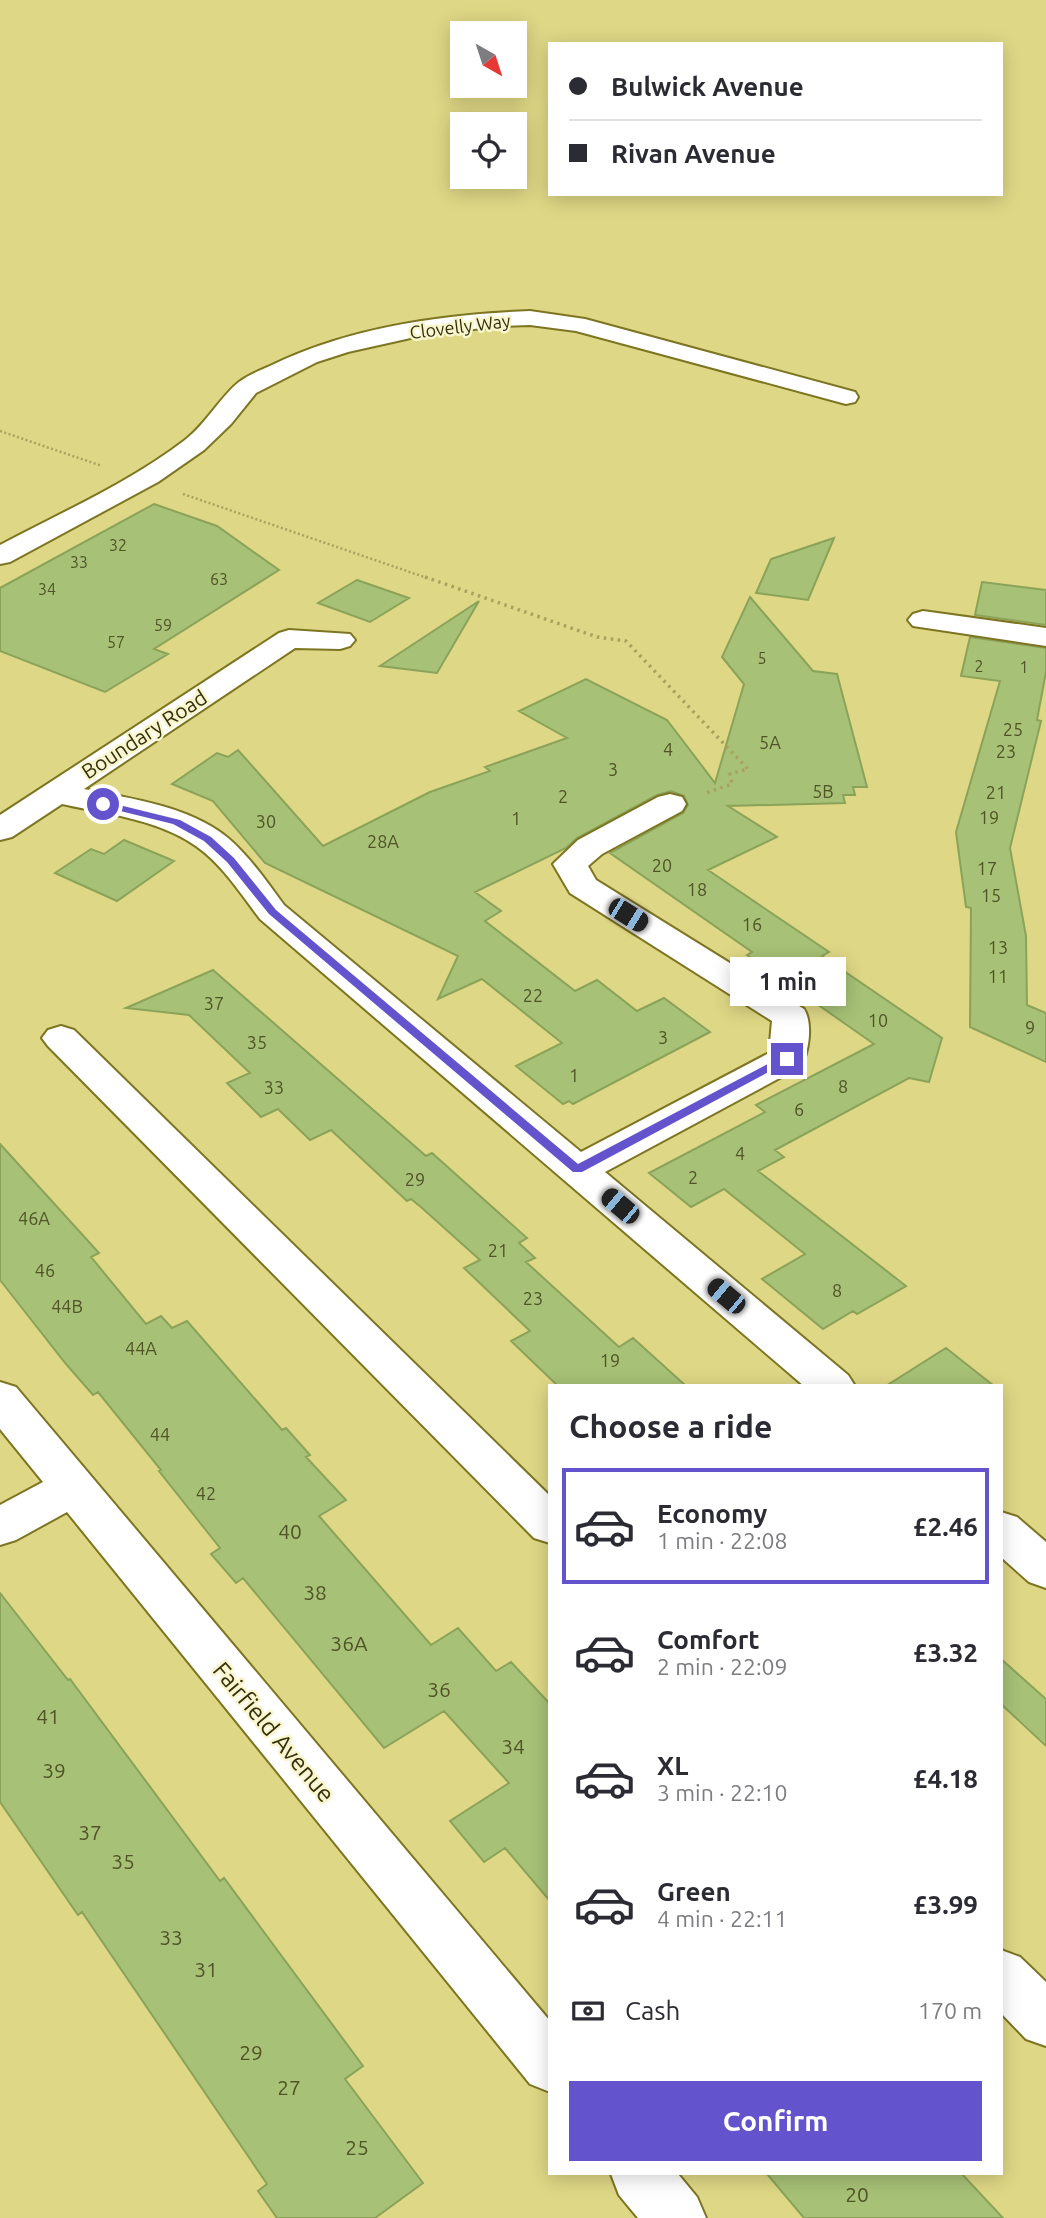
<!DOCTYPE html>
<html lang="en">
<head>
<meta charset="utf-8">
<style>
  body { margin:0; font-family:Ubuntu,sans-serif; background:#f2f2f3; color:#2b2b33; height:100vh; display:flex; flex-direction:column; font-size:26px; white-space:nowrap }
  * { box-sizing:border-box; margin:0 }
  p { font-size:23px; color:#7c7c81 }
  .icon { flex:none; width:38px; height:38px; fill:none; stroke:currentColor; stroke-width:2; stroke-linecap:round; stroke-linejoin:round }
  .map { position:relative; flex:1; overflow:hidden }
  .side { position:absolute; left:548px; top:1384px; width:455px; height:791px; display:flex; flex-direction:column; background:#fff; border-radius:0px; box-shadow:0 4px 18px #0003 }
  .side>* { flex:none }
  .guide { position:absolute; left:548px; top:42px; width:455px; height:154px; border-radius:0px; box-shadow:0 4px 18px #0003; display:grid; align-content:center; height:154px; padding:0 21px; background:#fff }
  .needle { width:46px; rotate:141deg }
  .buttons { position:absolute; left:450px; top:21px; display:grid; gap:14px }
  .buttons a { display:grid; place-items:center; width:77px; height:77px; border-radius:0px; background:#fff; box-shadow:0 4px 18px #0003; font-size:35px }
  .end { position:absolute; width:32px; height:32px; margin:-16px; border:9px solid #6354cd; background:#fff; box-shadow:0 0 0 4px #fff }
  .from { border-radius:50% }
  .bubble { position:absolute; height:49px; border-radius:0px; background:#fff; box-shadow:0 4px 18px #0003; font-size:23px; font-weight:600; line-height:49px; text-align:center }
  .car { position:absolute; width:21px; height:42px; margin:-21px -10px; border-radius:9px; box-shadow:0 0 5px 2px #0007; background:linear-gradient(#222 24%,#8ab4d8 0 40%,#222 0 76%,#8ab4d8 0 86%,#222 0) }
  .guide b { display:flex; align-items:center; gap:24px; height:66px; font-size:26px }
  .guide b+b { border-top:2px solid #e1e1e2 }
  .guide i { width:18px; height:18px; background:#2b2b33 }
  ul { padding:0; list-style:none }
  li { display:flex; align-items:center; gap:21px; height:116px; margin:0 14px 10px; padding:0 7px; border:4px solid transparent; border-radius:0px }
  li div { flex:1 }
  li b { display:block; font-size:26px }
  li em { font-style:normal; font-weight:600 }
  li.selected { border-color:#6354cd }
  li>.icon { width:63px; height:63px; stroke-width:1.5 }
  h2 { padding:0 21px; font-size:32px; line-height:84px }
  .pay { display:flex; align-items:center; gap:18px; height:77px; padding:0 21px; font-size:26px }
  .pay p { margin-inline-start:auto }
  .button { display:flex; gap:14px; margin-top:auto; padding:14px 21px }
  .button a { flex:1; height:80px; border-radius:0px; background:#6354cd; color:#fff; font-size:28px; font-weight:600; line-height:80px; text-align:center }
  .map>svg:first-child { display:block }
  .building { fill:#a7c176; stroke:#8ba359; stroke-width:2 }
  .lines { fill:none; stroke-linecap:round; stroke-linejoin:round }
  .minor-casing { stroke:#7d7521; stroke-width:4 }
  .path-far1 { stroke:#a8a25f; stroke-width:2.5; stroke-dasharray:2 2.5; stroke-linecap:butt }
  .path { stroke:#a8a25f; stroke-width:3.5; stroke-dasharray:2.5 4.5; stroke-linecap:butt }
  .minor { fill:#fff; fill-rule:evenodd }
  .route { fill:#6354cd }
  .labels { text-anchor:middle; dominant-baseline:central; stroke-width:5; stroke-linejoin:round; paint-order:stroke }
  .far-number-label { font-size:16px; fill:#505427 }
  .far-street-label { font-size:18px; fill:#33300d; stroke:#f9f6ce }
  .number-label { font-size:18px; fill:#505427 }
  .street-label { font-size:21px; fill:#33300d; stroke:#f9f6ce }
  .near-number-label { font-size:21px; fill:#505427 }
  .near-street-label { font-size:24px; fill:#33300d; stroke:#f9f6ce }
</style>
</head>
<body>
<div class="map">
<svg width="1046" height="2218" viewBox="0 0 1046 2218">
  <rect width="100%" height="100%" fill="#ded785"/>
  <!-- building -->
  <path class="building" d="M154 504 217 526 279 570 154 649 168 654 105 692 0 651V588Z
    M834 538 808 600 756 593 771 559Z
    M357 580 409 598 370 622 318 603Z
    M982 582 1046 590V625L975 615Z
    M750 597 813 671 837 674 867 787H853L855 795H843L845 803 728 806 777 837 708 870 829 952 822 956 942 1038 929 1082 909 1078 775 1150 784 1157 758 1171 906 1286 857 1314 853 1311 823 1329 762 1279 805 1254 724 1189 691 1207 649 1173 765 1112 756 1105 874 1044 747 955 752 952 610 853 683 813 688 805 684 796 671 791 657 795 577 838 566 848 475 892 501 911 485 921 575 991 597 980 637 1011 664 998 710 1032 573 1104 569 1101 563 1104 516 1066 562 1043 482 979 438 999 458 956 265 863 213 801 172 784 217 753 228 757 238 750 323 846 430 792 490 771 485 767 567 738 519 711 586 679 667 720 715 783 744 684 722 657Z
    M479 601 437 673 380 666Z
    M970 637 1046 648V672L1037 720 1041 721 1010 848 1026 936 1027 1005 1046 1013V1062L970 1027 971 908 966 907 956 832 1000 681 961 676Z
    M124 840 174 861 117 901 55 873 91 849 104 854Z
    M213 970 426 1156 432 1153 527 1238 519 1243 535 1258 526 1262 619 1347 633 1338 686 1386H558L511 1341 530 1331 464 1268 480 1260 422 1208 411 1199 407 1201 331 1130 310 1140 278 1109 261 1117 227 1083 250 1073 189 1015 126 1008Z
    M0 1144 99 1253 91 1257 146 1324 161 1316 172 1328 187 1321 282 1430 286 1428 310 1455 306 1457 346 1500 319 1516 431 1645 458 1628 496 1671 511 1662 550 1704V1901L505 1848 484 1862 450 1821 509 1783 444 1711 384 1748 243 1578 236 1583 211 1554 220 1548 159 1471 161 1470 98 1392 93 1395 66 1364 0 1280Z
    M946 1348 994 1386H886Z
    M0 1593 68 1680 70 1679 220 1881 224 1878 363 2066 345 2079 423 2183 375 2218H277L258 2191 267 2184 82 1912 78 1915 0 1802Z
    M1001 1659 1046 1699V1746L1001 1704Z
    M767 2174H962L1003 2218H804Z"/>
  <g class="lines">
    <defs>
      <path id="minor" d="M530 311 585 319 855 392 858 397 855 402 846 404 576 331 530 325 499 326 424 335 348 352 317 362 256 393 231 424 204 450 158 482 10 562 0 564V545C62 512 129 483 185 440 206 424 221 396 239 382 248 375 261 370 272 365 350 327 444 314 530 311Z
        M923 611 1046 628V646L913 626 908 620 913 614Z
        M289 630 350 634 355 640 350 646 340 649 295 648 84 789C132 799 189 806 228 838 250 857 267 882 284 905L581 1152 769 1053 772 1021 570 893 553 864 578 840 658 797 670 794 682 797 686 804 682 811 602 854 588 866 596 880 804 1009C813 1023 809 1054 800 1067L605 1172 848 1375 855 1386H804L260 919C241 894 222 864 196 846 157 819 107 814 62 804L12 837 0 840V815L279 633Z
        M61 1026 74 1030 550 1496V1543L534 1538 48 1046 42 1038 48 1030Z
        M0 1382 16 1387 550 2021V2092L530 2084 67 1512 16 1540 0 1545V1505L43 1482 0 1429Z
        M1001 1512 1017 1517 1046 1542V1588L1029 1582 1001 1557Z
        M1001 1950 1020 1957 1046 1982V2046L1026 2039 1001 2013Z
        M611 2174H678L697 2197 706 2218H638L619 2195Z"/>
    </defs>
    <!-- minor casing -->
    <use href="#minor" class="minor-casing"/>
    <!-- path-far1 -->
    <path class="path-far1" d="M0 431 102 466
      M183 494 430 579"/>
    <!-- path -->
    <path class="path" d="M425 577 597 637 626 641 748 769 730 774 732 784 706 793"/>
    <!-- minor -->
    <use href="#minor" class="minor"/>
  </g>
  <!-- route -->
  <path class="route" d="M103 801 180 820 211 837 234 858 276 910 578 1164 783 1056 793 1059 582 1172H573L269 914 227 862 204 841 173 824 100 806 98 804Z"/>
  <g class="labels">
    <!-- far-number labels -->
    <g class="far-number-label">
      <text x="118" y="545">32</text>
      <text x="79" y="562">33</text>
      <text x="219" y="579">63</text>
      <text x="47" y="589">34</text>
      <text x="163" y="625">59</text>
      <text x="116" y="642">57</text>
      <text x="762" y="658">5</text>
      <text x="979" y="666">2</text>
      <text x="1024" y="667">1</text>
    </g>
    <!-- far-street labels -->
    <g class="far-street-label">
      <text transform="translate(460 326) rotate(-7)">Clovelly Way</text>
    </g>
    <!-- number labels -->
    <g class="number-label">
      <text x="1013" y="729">25</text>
      <text x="770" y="742">5A</text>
      <text x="668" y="749">4</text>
      <text x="1006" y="751">23</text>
      <text x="613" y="769">3</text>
      <text x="823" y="791">5B</text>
      <text x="996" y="792">21</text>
      <text x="563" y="796">2</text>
      <text x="989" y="817">19</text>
      <text x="516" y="818">1</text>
      <text x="266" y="821">30</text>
      <text x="383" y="841">28A</text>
      <text x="662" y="865">20</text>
      <text x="987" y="868">17</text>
      <text x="697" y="889">18</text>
      <text x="991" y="895">15</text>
      <text x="752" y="924">16</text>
      <text x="998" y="947">13</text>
      <text x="998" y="976">11</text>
      <text x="533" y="995">22</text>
      <text x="214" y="1003">37</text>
      <text x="878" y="1020">10</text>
      <text x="1030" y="1027">9</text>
      <text x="663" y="1037">3</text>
      <text x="257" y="1042">35</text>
      <text x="574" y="1075">1</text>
      <text x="843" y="1086">8</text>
      <text x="274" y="1087">33</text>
      <text x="799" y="1109">6</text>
      <text x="740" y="1153">4</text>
      <text x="693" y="1177">2</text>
      <text x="415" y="1179">29</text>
      <text x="34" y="1218">46A</text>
      <text x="498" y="1250">21</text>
      <text x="45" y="1270">46</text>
      <text x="837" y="1290">8</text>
      <text x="533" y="1298">23</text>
      <text x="67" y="1306">44B</text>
      <text x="141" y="1348">44A</text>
      <text x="610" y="1360">19</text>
      <text x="160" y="1434">44</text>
      <text x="206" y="1493">42</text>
    </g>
    <!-- street labels -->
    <g class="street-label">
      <text transform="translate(144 734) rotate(-33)">Boundary Road</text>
    </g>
    <!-- near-number labels -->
    <g class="near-number-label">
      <text x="290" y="1531">40</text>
      <text x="315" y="1592">38</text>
      <text x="349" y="1643">36A</text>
      <text x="439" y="1689">36</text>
      <text x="48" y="1716">41</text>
      <text x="513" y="1746">34</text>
      <text x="54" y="1770">39</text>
      <text x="90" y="1832">37</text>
      <text x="123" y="1861">35</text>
      <text x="171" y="1937">33</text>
      <text x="206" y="1969">31</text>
      <text x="251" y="2052">29</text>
      <text x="289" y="2087">27</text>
      <text x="357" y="2147">25</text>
      <text x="857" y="2194">20</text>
    </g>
    <!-- near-street labels -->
    <g class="near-street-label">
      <text transform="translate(274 1732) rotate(50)">Fairfield Avenue</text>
    </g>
  </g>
</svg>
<div class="buttons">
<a><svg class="needle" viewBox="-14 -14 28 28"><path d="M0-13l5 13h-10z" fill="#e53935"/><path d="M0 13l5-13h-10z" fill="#7c7c81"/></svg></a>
<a><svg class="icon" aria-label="locate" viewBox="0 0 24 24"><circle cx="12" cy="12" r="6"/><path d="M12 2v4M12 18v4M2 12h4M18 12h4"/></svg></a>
</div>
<i class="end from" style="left:103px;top:804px"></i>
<i class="end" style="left:787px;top:1059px"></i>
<div class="bubble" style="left:730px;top:957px;width:116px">1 min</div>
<i class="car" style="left:628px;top:915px;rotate:122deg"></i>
<i class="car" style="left:620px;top:1206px;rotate:310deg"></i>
<i class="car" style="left:726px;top:1296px;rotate:310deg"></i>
<div class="guide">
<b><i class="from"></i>Bulwick Avenue</b>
<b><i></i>Rivan Avenue</b>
</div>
<section class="side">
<h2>Choose a ride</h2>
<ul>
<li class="selected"><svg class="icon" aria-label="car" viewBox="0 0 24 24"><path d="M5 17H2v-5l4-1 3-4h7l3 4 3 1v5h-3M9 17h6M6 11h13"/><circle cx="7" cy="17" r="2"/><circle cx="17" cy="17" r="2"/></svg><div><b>Economy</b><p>1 min · 22:08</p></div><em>£2.46</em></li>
<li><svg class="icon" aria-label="car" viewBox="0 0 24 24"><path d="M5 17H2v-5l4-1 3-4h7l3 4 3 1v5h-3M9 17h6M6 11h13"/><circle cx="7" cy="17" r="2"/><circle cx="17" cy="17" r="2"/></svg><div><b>Comfort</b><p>2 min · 22:09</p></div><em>£3.32</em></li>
<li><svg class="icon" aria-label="car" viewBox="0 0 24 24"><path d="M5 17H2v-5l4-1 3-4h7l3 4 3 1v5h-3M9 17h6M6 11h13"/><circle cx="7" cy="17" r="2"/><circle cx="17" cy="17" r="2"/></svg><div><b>XL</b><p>3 min · 22:10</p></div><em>£4.18</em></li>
<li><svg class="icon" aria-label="car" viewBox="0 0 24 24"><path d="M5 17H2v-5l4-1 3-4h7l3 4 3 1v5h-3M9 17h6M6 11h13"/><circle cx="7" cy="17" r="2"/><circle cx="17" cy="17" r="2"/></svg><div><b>Green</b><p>4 min · 22:11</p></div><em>£3.99</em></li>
</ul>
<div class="pay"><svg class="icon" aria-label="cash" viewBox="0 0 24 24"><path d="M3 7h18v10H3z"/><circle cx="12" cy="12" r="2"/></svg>Cash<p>170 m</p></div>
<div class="button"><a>Confirm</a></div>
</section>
</div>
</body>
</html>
